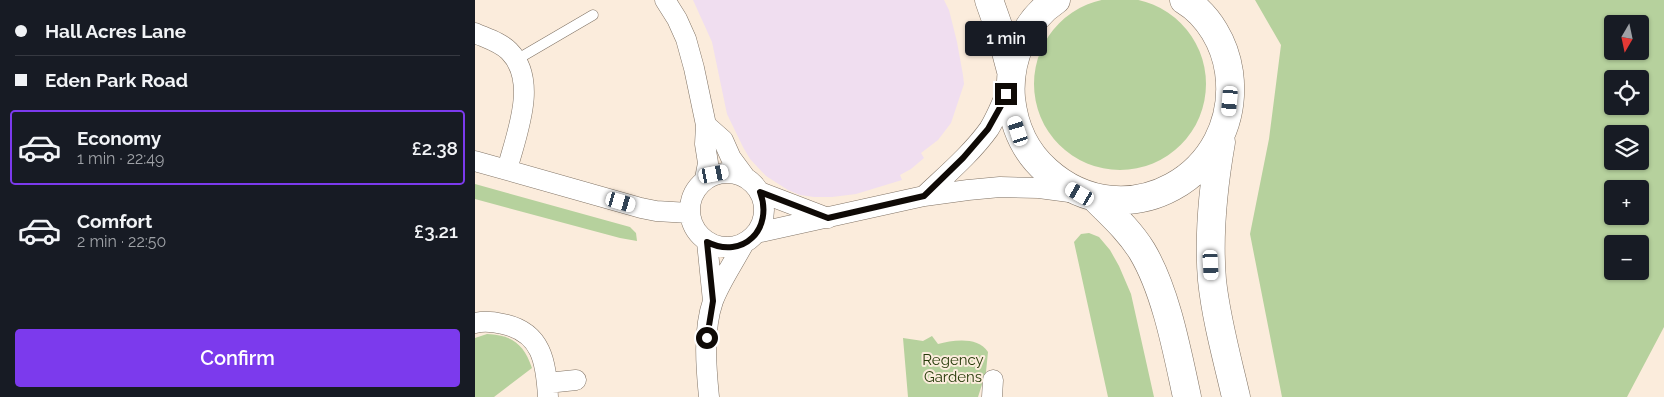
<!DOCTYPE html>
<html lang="en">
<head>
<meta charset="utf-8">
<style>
  body { margin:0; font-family:Raleway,sans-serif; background:#20242c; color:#f1f3f6; height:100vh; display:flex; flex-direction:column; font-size:19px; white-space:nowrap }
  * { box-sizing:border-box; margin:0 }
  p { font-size:16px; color:#9ea1a6 }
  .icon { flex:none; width:28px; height:28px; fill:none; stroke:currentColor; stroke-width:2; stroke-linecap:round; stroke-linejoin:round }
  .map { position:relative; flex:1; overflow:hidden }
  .panel { display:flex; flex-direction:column; background:#171b24; width:475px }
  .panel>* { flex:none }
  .banner { display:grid; align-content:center; height:110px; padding:0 15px; background:#171b24 }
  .needle { width:32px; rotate:189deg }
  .controls { position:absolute; left:1129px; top:15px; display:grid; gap:10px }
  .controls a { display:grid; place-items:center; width:45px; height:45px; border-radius:5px; background:#171b24; box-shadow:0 1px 4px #0004; font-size:25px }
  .end { position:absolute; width:22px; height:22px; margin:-11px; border:6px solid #0f0a06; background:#fff; box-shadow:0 0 0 2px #fff }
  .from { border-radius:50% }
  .bubble { position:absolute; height:35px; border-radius:5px; background:#171b24; box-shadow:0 1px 4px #0004; font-size:16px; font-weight:600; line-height:35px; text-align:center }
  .car { position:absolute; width:15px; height:30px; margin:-15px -8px; border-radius:6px; box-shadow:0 0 4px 1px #0007; background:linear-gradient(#fff 24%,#345 0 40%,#fff 0 76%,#345 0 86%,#fff 0) }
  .banner b { display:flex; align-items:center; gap:18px; height:48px; font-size:19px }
  .banner b+b { border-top:1px solid #363941 }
  .banner i { width:12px; height:12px; background:#f1f3f6 }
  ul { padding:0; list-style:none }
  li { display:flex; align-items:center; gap:15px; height:75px; margin:0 10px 8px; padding:0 5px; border:2px solid transparent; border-radius:5px }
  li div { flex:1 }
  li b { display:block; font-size:19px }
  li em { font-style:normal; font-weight:600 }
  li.on { border-color:#7c3aed }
  li>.icon { width:45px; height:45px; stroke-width:1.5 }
  .cta { display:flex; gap:10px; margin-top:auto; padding:10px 15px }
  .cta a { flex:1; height:58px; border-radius:5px; background:#7c3aed; color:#fff; font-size:20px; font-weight:600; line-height:58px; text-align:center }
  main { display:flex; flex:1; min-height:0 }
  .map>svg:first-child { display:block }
  .commercial { fill:#f0def0 }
  .green { fill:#b6d19d; fill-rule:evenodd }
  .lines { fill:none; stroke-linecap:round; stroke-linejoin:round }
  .lane-casing { stroke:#807365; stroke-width:11 }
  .street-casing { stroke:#807365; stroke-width:21 }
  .highway-casing { stroke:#807365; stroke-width:29 }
  .lane { stroke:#fff; stroke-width:10 }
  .street { stroke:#fff; stroke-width:20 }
  .highway { stroke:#fff; stroke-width:28 }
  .route { stroke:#0f0a06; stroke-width:6 }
  .labels { text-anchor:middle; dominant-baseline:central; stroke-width:4; stroke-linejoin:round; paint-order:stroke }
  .park-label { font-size:15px; fill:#263a09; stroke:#fbecdc }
</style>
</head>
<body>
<main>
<section class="panel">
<div class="banner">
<b><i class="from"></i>Hall Acres Lane</b>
<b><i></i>Eden Park Road</b>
</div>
<ul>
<li class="on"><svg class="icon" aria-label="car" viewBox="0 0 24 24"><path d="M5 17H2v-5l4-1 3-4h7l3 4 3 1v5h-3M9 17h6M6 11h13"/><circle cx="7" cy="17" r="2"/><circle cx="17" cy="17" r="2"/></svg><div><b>Economy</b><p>1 min · 22:49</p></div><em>£2.38</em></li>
<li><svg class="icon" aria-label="car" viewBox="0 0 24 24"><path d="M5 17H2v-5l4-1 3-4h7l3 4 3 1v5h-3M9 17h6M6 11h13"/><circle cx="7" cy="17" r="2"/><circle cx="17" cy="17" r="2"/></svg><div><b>Comfort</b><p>2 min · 22:50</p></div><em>£3.21</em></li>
</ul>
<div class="cta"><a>Confirm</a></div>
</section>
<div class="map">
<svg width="1189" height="397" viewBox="0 0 1189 397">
  <rect width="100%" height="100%" fill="#fbecdc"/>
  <!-- commercial -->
  <path class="commercial" d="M218 0H469L474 10 482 42 488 75 489 84 476 123 463 140 446 153 449 158 436 169 425 175 427 180 381 194 357 197H339L325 195 313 190 291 176 275 159 268 147 252 114 237 42Z"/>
  <!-- green -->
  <path class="green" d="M559 84a86 86 0 1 1 172 0a86 86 0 1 1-172 0Z
    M780 0H1189V327L1152 397H807L775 234 794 139 806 45ZM1138 24H1165V51H1138ZM1138 79H1165V106H1138ZM1138 134H1165V161H1138ZM1138 189H1165V216H1138ZM1138 244H1165V271H1138Z
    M0 184 155 227 161 233 162 241 145 238 0 199Z
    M614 233 624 237 635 250 644 266 656 294 679 397H633L599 242 606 234Z
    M12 334C37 335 49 344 57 368L19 397H0V338Z
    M457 336 463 344C478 340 503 336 513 352L511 372 503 397H433L428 338 448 341Z"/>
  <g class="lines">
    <defs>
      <path id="lane" d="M41 60 118 15"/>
      <path id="street" d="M190 0 202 19 211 39 219 68 231 125 230 144 233 163 230 179
        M0 33C11 38 25 42 34 51 64 81 41 135 32 170
        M231 125 248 140 256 158 270 177
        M0 161 166 208 181 211 214 213
        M215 210a37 37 0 1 1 74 0a37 37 0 1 1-74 0Z
        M285 192 353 218
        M449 196C471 175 496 154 514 129 522 116 528 101 534 86
        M281 233 449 196 493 190 525 187 564 188 602 193
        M232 242 238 301
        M0 323C8 321 19 322 28 324 67 332 71 362 73 397
        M72 383 101 380
        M234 397C231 367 228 330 238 301 245 282 259 262 269 243
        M517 397 518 380"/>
      <path id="highway" d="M514 0 527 37 536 71
        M581 0C549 21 533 61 536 98 539 127 550 152 572 171 650 241 768 176 754 72 750 44 734 15 709 0
        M746 142C738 188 733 233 737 280 741 319 752 358 761 397
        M619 197C636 214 654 230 667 251 691 291 702 351 712 397"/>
    </defs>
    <!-- lane casing -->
    <use href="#lane" class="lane-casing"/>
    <!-- street casing -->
    <use href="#street" class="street-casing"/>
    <!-- highway casing -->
    <use href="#highway" class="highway-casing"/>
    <!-- lane -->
    <use href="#lane" class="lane"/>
    <!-- street -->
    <use href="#street" class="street"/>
    <!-- highway -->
    <use href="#highway" class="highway"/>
  </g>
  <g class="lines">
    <!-- route -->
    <path class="route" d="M232 338 238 301 232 242C268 260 299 229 285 192L353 218 449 196 488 158 513 129 527 104 531 94"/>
  </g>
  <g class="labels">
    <!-- park labels -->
    <g class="park-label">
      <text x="478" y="360">Regency<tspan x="478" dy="17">Gardens</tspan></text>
    </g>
  </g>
</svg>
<div class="controls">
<a><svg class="needle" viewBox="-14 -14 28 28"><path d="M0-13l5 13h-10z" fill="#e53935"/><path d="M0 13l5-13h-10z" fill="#9ea1a6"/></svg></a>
<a><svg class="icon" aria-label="locate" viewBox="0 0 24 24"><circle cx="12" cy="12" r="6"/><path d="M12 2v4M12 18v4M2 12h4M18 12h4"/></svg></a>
<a><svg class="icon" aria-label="layers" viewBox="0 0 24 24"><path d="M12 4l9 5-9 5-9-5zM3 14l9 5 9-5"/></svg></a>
<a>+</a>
<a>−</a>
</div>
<i class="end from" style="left:232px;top:338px"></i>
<i class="end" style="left:531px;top:94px"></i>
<div class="bubble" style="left:490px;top:21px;width:82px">1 min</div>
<i class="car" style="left:755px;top:101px;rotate:185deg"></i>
<i class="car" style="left:543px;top:131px;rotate:342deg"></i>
<i class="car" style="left:239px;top:174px;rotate:79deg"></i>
<i class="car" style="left:605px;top:194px;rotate:300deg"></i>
<i class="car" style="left:146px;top:202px;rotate:106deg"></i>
<i class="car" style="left:736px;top:265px;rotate:177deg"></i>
</div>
</main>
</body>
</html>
